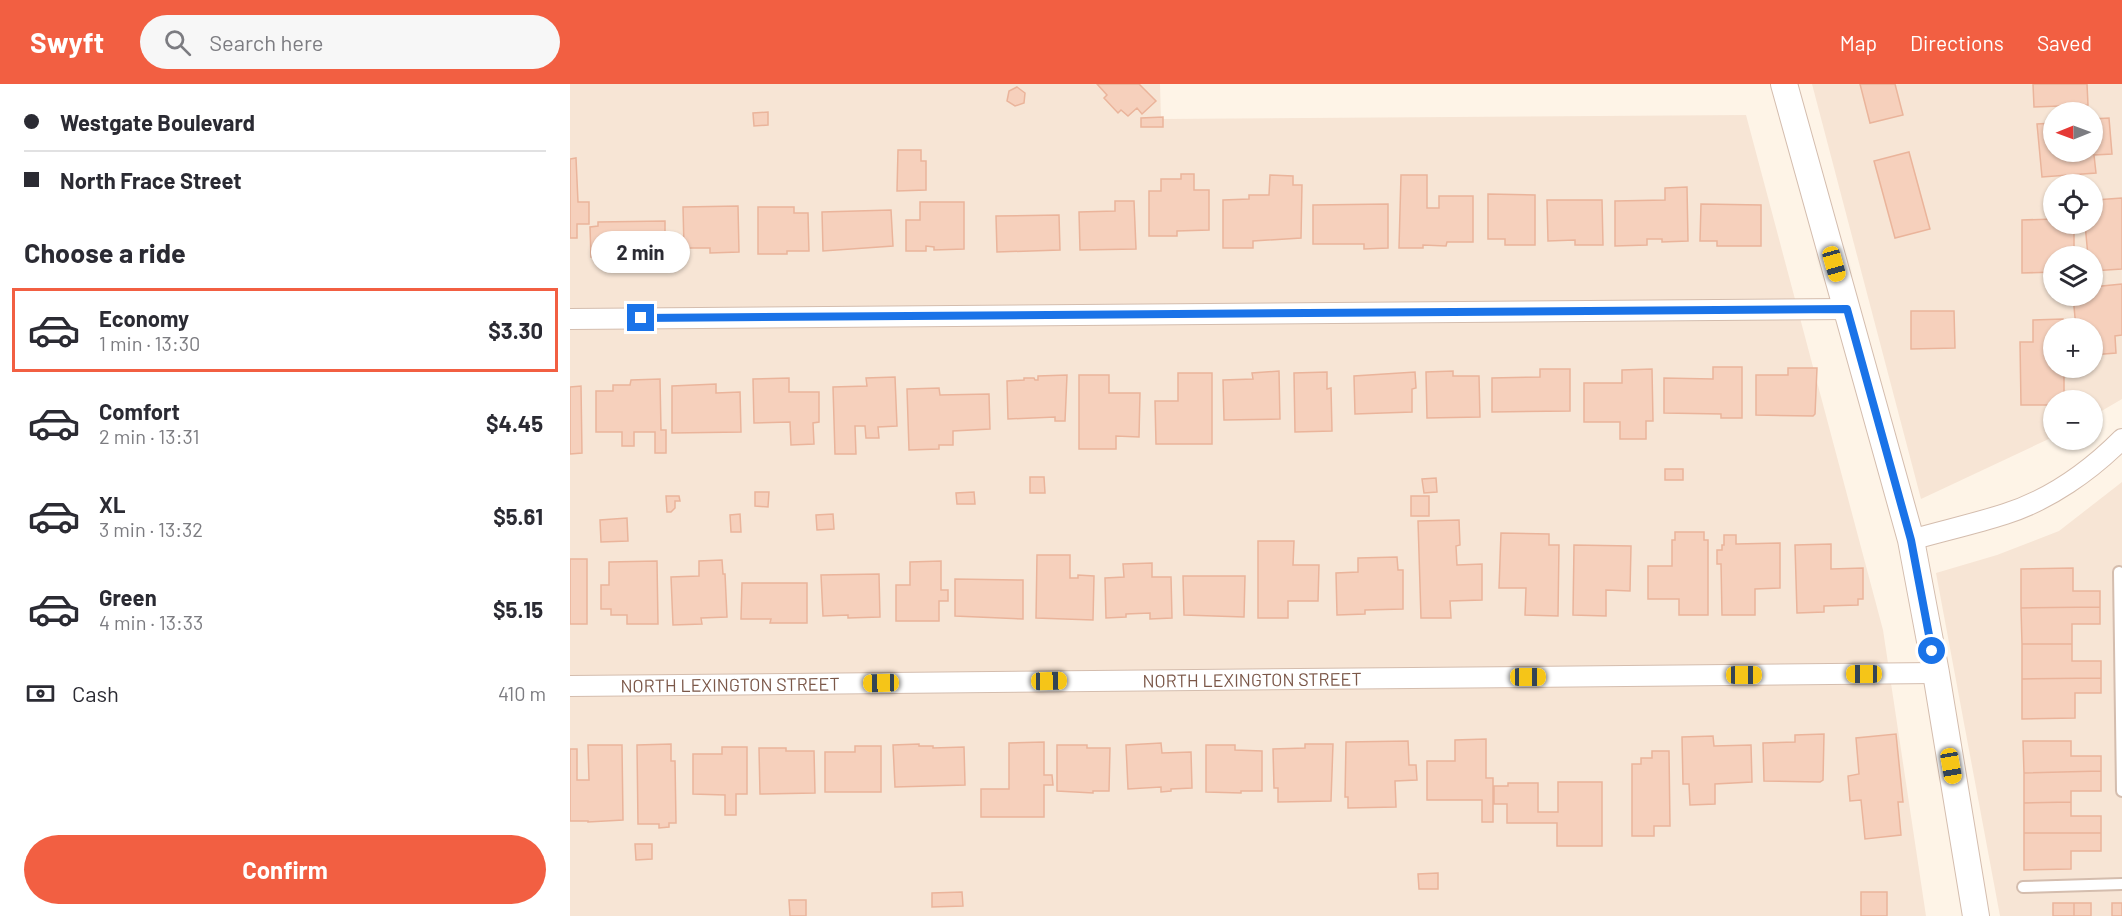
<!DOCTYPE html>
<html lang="en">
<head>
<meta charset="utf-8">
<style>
  body { margin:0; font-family:Barlow,sans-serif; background:#f7f7f7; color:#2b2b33; height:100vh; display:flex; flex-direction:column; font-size:22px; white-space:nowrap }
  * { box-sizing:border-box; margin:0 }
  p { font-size:20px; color:#7c7c81 }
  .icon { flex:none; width:33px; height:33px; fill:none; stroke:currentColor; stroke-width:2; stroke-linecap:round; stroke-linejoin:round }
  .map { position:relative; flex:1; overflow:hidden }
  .drawer { display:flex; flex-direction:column; background:#fff; width:570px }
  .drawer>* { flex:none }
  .banner { display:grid; align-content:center; height:132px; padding:0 24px; background:#fff }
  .needle { width:39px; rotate:269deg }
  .fabs { position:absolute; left:1473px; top:18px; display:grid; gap:12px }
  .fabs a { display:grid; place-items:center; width:60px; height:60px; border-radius:50%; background:#fff; box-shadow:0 2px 4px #0004; font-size:30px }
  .end { position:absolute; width:27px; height:27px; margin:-14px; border:8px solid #1a73e8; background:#fff; box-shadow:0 0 0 3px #fff }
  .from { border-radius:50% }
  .bubble { position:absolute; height:42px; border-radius:21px; background:#fff; box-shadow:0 2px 4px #0004; font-size:20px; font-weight:700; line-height:42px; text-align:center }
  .car { position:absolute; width:18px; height:36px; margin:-18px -9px; border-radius:8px; box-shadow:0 0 4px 2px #0007; background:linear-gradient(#f5c518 24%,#345 0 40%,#f5c518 0 76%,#345 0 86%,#f5c518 0) }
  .banner b { display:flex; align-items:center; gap:21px; height:57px; font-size:22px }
  .banner b+b { border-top:2px solid #e1e1e2 }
  .banner i { width:15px; height:15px; background:#2b2b33 }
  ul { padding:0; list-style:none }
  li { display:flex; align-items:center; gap:18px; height:84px; margin:0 12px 9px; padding:0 12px; border:3px solid transparent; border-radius:0px }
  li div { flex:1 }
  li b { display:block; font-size:22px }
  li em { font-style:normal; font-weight:700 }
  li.on { border-color:#f25f42 }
  li>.icon { width:54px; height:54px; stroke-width:1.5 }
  h2 { padding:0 24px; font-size:27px; line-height:72px }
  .pay { display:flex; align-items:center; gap:15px; height:66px; padding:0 24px; font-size:22px }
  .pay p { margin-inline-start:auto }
  .cta { display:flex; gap:12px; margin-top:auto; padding:12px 24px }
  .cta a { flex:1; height:69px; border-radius:36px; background:#f25f42; color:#fff; font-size:24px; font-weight:700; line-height:69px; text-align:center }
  header { display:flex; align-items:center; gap:36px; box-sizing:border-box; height:84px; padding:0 30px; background:#f25f42; color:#fff }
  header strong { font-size:28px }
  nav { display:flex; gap:33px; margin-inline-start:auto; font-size:21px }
  .search { width:420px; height:54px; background:#f7f7f7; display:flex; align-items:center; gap:15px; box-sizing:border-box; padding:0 21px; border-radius:33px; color:#7c7c81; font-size:22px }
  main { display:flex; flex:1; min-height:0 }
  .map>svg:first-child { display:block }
  .residential { fill:#f7e5d5; fill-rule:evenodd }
  .building { fill:#f6d0bc; stroke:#eab49b; stroke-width:1.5 }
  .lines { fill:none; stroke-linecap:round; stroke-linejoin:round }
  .service-casing { stroke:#d4bdae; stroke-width:14 }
  .minor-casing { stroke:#d4bdae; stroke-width:22 }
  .tertiary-casing { stroke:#d4bdae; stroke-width:28 }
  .service { stroke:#fff; stroke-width:10 }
  .minor { stroke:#fff; stroke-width:20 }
  .tertiary { stroke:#fff; stroke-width:26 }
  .route { stroke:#1a73e8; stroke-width:8 }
  .labels { text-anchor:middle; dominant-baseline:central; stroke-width:4.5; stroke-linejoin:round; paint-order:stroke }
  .street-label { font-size:18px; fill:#7b5748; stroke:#fff8ef }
</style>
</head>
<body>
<header>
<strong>Swyft</strong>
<div class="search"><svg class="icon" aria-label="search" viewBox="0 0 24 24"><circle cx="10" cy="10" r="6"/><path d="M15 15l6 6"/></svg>Search here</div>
<nav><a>Map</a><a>Directions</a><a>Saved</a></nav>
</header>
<main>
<section class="drawer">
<div class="banner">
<b><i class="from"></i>Westgate Boulevard</b>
<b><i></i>North Frace Street</b>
</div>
<h2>Choose a ride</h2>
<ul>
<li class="on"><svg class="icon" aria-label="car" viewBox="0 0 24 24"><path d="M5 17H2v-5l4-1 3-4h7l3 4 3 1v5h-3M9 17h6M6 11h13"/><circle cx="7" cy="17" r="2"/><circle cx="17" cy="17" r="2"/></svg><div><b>Economy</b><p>1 min · 13:30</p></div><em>$3.30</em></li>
<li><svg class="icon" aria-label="car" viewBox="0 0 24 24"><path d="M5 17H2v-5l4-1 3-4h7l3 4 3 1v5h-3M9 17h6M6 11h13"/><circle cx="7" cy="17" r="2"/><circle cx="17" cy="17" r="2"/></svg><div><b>Comfort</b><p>2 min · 13:31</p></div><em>$4.45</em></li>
<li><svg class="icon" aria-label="car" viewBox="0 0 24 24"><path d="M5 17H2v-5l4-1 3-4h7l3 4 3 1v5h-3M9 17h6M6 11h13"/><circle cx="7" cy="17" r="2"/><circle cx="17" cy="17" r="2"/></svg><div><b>XL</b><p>3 min · 13:32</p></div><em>$5.61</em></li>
<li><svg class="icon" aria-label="car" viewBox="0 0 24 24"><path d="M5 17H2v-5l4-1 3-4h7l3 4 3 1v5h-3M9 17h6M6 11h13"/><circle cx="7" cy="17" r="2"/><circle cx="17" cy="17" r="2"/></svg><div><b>Green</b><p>4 min · 13:33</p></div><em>$5.15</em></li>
</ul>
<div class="pay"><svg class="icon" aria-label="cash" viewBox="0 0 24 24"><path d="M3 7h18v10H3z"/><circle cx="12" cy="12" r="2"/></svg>Cash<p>410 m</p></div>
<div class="cta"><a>Confirm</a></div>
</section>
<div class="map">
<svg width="1552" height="832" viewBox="0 0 1552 832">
  <rect width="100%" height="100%" fill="#fef4e7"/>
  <!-- residential -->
  <path class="residential" d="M0 0H590L591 35 1176 31 1313 546 1356 832H0Z
    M1242 0H1552V315L1523 332 1522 316H1484L1483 353 1351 415ZM1484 28H1522V68H1484ZM1484 100H1522V140H1484ZM1484 172H1522V212H1484ZM1484 244H1522V284H1484Z
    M1552 398V832H1430L1366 489 1427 471 1489 447Z"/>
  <!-- building -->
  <path class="building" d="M527 0H569L586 17 572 30 567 24 558 32 551 26 548 29 534 14 537 11Z
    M1290 0H1325L1333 31 1300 39Z
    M1463 0H1517L1518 21 1464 23Z
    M447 3 455 9 454 19 445 22 437 17 439 7Z
    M198 28V41L184 42 183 29Z
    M593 33V43H571V34Z
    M1539 34 1542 70 1524 71 1526 89 1472 93 1467 40 1484 39V68H1522V35Z
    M328 66H351V77H356V106L327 107Z
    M1339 68 1360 145 1325 154 1304 77Z
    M6 74 8 118H19V140H7V154H0V75Z
    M611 90H624V106H639V146L607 147V152H579V107H591V95H611Z
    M700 91 723 92V101H732L731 154 683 157V164H653V116L679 115V111H699Z
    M831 91H857V124H869V112H903V158H877L876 162 853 161V164H829Z
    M1117 103 1118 157 1092 158V155H1077V161L1045 162V117L1095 116V104Z
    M918 110 965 111V161H935V155H918Z
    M1552 114V185L1522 187V172H1518L1515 140H1522V133L1527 132 1525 116Z
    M977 116H1032L1033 161H1005V156L978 157Z
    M545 117H564L566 165 510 166 509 128 545 127Z
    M350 118H394V165L364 166V163L356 162V167H336V136H350Z
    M818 120V164L794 165V160H743V121Z
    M1131 120 1191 121V162H1147V157H1130Z
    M168 122 169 168 140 169V164H114L113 123Z
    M188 123H224V129H238L239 167H217V170H188Z
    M321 126 323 162 253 167 252 128Z
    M489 131 490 166 427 168 426 132Z
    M1484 135V140H1504V172H1484V188L1452 189V136Z
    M95 137V174L28 175V173H21L20 143 28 142V138Z
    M1552 200V251L1545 252 1546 269 1522 271V244H1506L1503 212H1522V203Z
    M1341 227H1384L1385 264 1341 265Z
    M1493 235V244H1484V284H1494V316H1484V321H1451L1450 258H1463V236Z
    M1143 283H1172V334H1151V330L1094 329V294L1143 295Z
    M1218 284H1247L1245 330 1243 332 1186 331V291H1218Z
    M970 285H1000V327L922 328V294L970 293Z
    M1082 285 1083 337H1076V355H1050V338H1014V299H1052V286Z
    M709 287 710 335 654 336 653 296 683 295 682 289Z
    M883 287V292H909L910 333 857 334 856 288Z
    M757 288V305L761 304 762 347 725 348 724 289Z
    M845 288 846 304 842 305V328L785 330 784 292Z
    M608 289H642V360H586L585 317H608Z
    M497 291 495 337H485V333L438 335 437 297 454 296V294H464L465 296H468V292Z
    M509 291H539V309H570L569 353 546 352V365H509Z
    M325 293 327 342 308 343 309 354H296L295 342H285L286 370H265L263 303 297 302 296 294Z
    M219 294V308H249V338L243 339 244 360 221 361 220 338 184 339 183 295Z
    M90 295 91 346H96V369H85V348H64V362H52V348H26V307H43V301H60L61 296Z
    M146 300V309L170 308 171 348 102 349V302Z
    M11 302 12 369 0 370V303Z
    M369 304 370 311 419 310 420 345 383 347V361H369V365L339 366 337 305Z
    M1095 385H1113V396H1095Z
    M460 393H474L475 409H460Z
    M866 394 867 408 854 409 852 395Z
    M185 408H199L198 423 185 422Z
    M404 408 405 420H387L386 409Z
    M96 412H109L110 417H105V424L101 428H97Z
    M841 412H859V432H841Z
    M170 430 171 448H161L160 431Z
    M263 430 264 445 247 446 246 431Z
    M57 434 58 457 31 458 30 436Z
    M889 436 890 461 886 462 887 481 912 480V516L880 517 881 534H851L848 437Z
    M1105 448H1134V456H1138V531H1109V515H1078V482H1102V456H1105Z
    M931 449 979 450V461H989L988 532 955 531 956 504H929Z
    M1154 451H1166V460L1210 459V504L1185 505V531H1152L1151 480H1147V466H1152V461H1154Z
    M688 457H724L723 481H749L748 517H718V534H688Z
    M1261 460V485L1293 484V515H1288V521L1254 522V528L1227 529 1225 461Z
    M1004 461 1061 462 1060 507 1036 506V532L1003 531Z
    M467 471H500V494H508V491L524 492 523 536 466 534Z
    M827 473 828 486H833V525L795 526V530L767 531 766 489 788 488V474Z
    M0 475H17V540H0Z
    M152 476 153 490H155L157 533 131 534 132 540 103 541 101 493 129 492V477Z
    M87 477 88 540H57V531H41V525H31V501H39V478Z
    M371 477V506H378V517H369V537H326V501H340V478Z
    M582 479V493H601L602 534 580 535V529L556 530V533L536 534 535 494 554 493 553 480Z
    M1503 484V507H1530V523L1451 524V485Z
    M309 490 310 533 278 534V531L253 532 251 491Z
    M613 492H675L674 533 614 531Z
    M385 495 453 496V535L385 532Z
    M172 499H237V539H200L201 535H171Z
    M1530 523V540H1502V560H1452L1451 524Z
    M1452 560H1502V577H1531V594L1452 595Z
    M1531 594V609H1505V634L1452 635V595Z
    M1254 650 1253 696 1250 698 1194 697 1193 659 1225 658V651Z
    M1326 650 1333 718H1328L1331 751 1295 755 1291 716 1280 717 1278 692 1289 690 1286 654Z
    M1143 652 1144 662 1181 661 1182 698 1145 700V720L1120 721 1119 700H1113L1112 653Z
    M916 655V694H923V738H912V716H857V677H885V656Z
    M838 657 839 681H846L847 696 825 697 826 723 778 724V713H775L776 658Z
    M1453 657H1501V672H1531V687L1454 689Z
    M474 658V691H482L483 701H474V733H411V705H439V659Z
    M591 659 592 669 621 668 622 704 601 705V707L591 708V703L558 705 556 661Z
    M101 660V677H105L106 739H99V743L89 744V740H68L67 661Z
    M349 660V662H363V664L394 663 395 701 325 703 323 661Z
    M735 660H763L761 717 708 718V704H704L703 665 735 664Z
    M18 661H52L53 736 18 738V737H0V665H7V696H19Z
    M487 661H517V664H540L539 707H523V709L487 707Z
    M636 661H665V666L692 667V707H671V709L636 708Z
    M285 662H311V708H255V668H285Z
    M152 663H177V710H166V731H155V711L123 710V670H152Z
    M189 664H216V667H244L245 709 190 710Z
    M1082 667H1099L1100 742H1084V752H1062V680H1071V674H1082Z
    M1531 687V707H1501V718L1454 719V689Z
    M988 698H1032V762H987V739H937V720H924V702H938V699H968V728H988Z
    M1501 718V732H1531V749H1454V719Z
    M1454 749H1531V767H1501V785L1454 786Z
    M65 760H82V775L66 776Z
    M868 789V805H849L848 790Z
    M392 808 393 822 362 823V809Z
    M1291 808H1317V832H1291Z
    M219 816H236V832H220Z
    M1483 819H1504V832H1483Z
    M1504 819H1521V832H1504Z
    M1542 819H1552V832H1542Z"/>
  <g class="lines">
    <defs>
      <path id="service" d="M1549 488 1552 707
        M1453 803 1552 800"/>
      <g id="minor">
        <path d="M0 235 1277 225"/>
        <path d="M1341 456C1372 447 1404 440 1435 430 1479 416 1520 387 1552 355"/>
        <path id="s1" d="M0 602 1366 589"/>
      </g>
      <path id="tertiary" d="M1214 0 1341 456 1366 589 1406 832"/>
    </defs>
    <!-- service casing -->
    <use href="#service" class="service-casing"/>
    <!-- minor casing -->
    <use href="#minor" class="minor-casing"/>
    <!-- tertiary casing -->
    <use href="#tertiary" class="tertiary-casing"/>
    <!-- service -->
    <use href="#service" class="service"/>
    <!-- minor -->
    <use href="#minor" class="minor"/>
    <!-- tertiary -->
    <use href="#tertiary" class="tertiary"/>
  </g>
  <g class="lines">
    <!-- route -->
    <path class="route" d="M71 234 1277 225 1341 456 1362 567"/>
  </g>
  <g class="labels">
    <!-- street labels -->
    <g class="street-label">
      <text stroke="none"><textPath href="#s1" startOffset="682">NORTH LEXINGTON STREET</textPath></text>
      <text stroke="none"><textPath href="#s1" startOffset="160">NORTH LEXINGTON STREET</textPath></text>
    </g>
  </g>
</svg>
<div class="fabs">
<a><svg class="needle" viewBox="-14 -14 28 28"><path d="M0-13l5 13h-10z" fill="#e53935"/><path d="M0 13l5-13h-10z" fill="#7c7c81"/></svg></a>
<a><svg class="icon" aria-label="locate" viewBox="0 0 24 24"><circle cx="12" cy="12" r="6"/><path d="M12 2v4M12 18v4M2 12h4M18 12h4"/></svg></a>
<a><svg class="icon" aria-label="layers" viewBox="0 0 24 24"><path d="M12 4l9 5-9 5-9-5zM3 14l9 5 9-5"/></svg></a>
<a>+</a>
<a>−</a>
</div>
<i class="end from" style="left:1362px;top:567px"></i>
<i class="end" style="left:71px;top:234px"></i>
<div class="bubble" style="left:21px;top:147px;width:99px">2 min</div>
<i class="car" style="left:1264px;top:180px;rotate:164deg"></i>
<i class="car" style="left:1294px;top:590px;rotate:270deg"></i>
<i class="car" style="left:1174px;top:591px;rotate:90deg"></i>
<i class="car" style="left:958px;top:593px;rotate:90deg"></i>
<i class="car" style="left:479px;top:597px;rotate:89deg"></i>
<i class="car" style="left:311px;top:599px;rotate:269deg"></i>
<i class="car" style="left:1381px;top:682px;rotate:170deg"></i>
</div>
</main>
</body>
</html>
